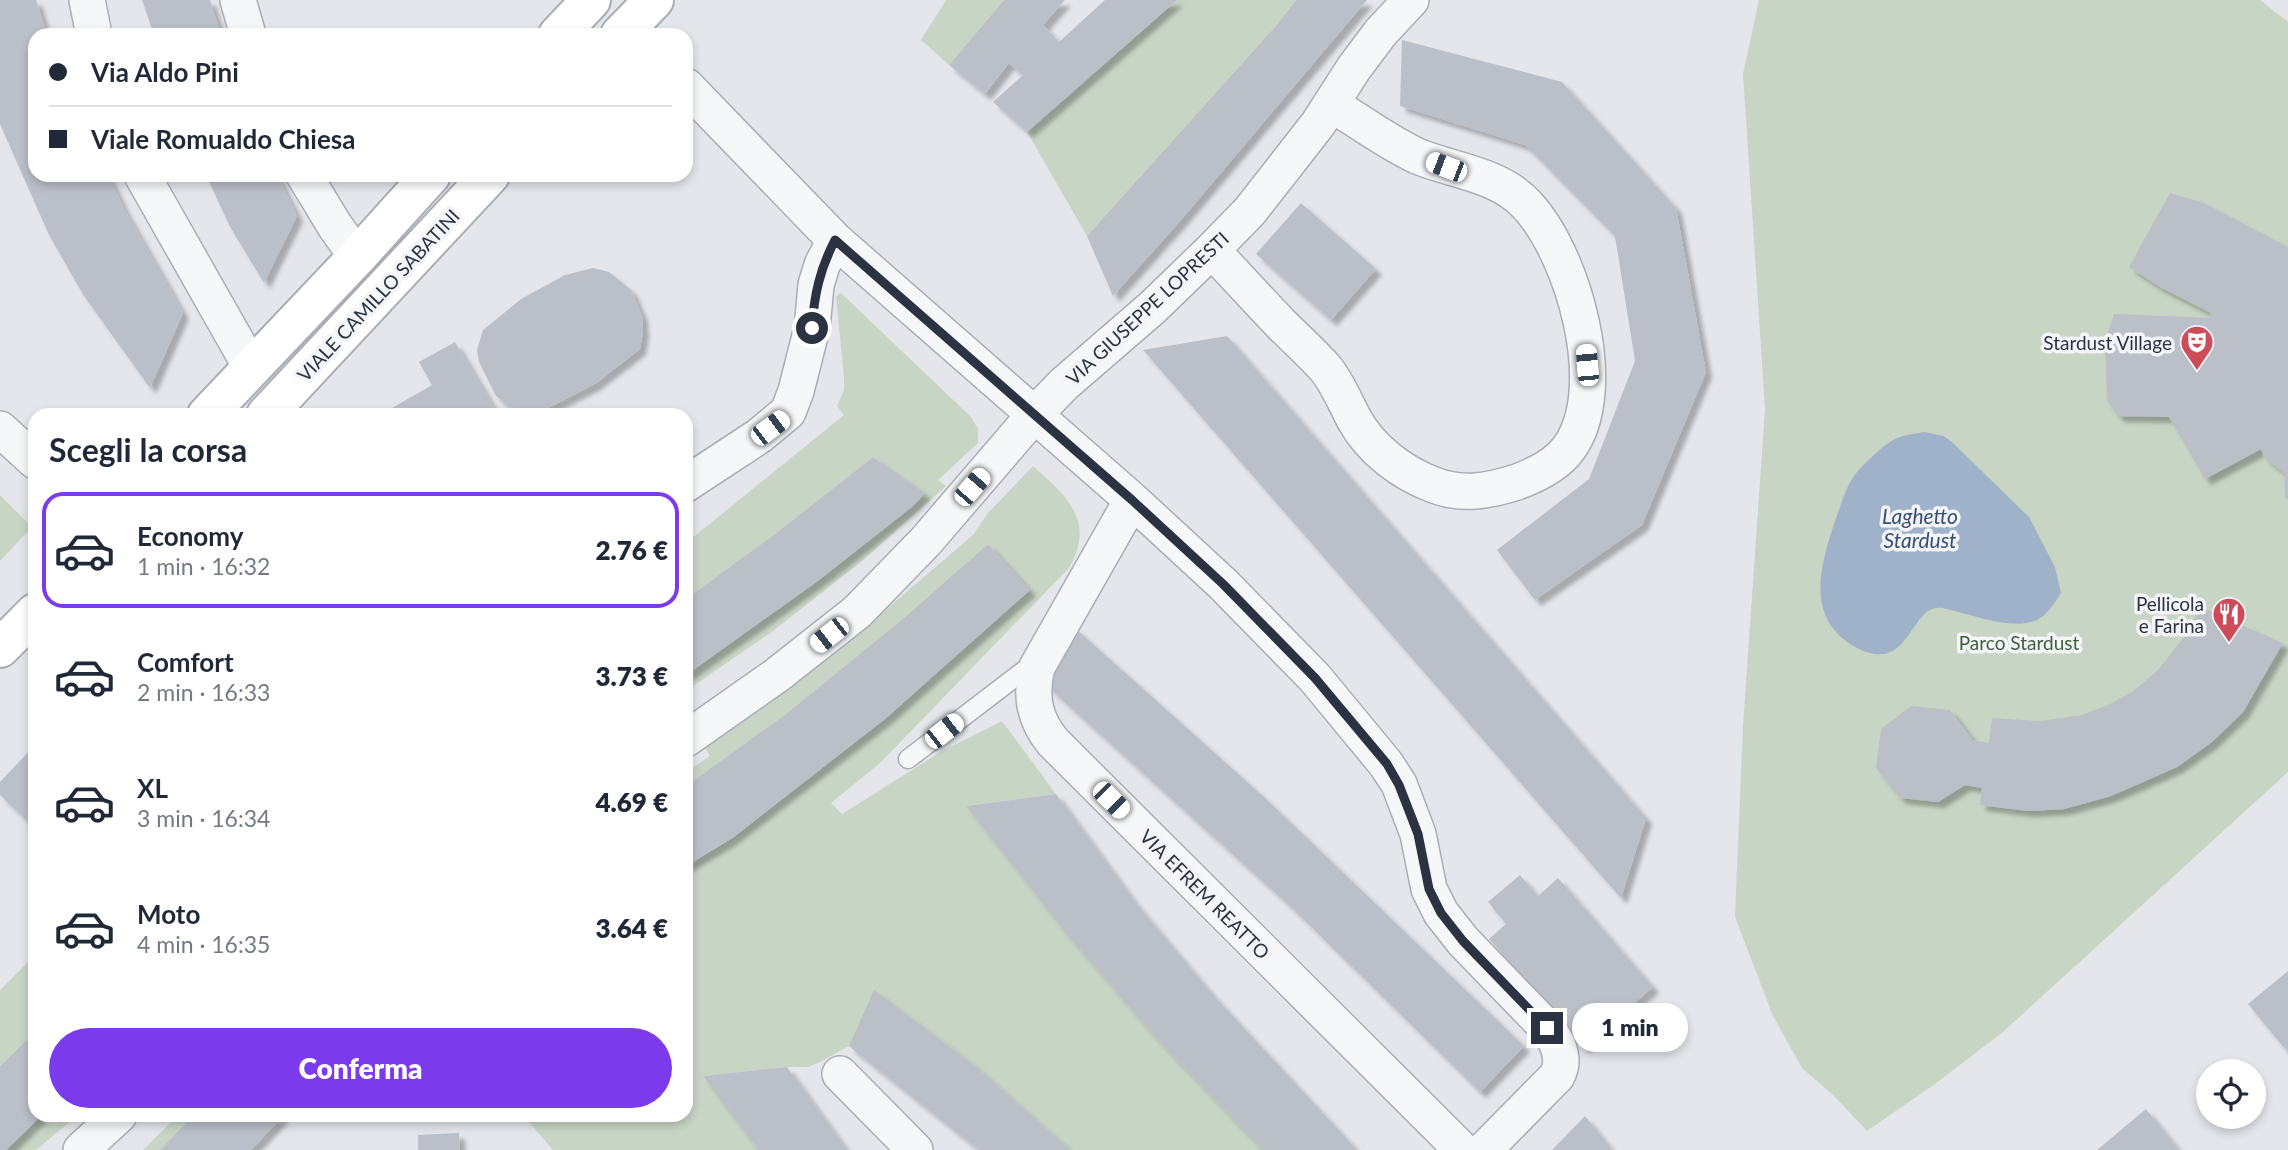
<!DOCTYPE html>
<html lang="it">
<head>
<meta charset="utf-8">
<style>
  body { margin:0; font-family:Lato,sans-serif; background:#f2f2f3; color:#1f2937; height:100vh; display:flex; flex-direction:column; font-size:26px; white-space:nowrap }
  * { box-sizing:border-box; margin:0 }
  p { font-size:23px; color:#747a83 }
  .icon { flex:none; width:38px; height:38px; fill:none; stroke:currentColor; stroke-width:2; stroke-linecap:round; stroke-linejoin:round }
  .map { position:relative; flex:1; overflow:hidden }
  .drawer { position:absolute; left:28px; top:408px; width:665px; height:714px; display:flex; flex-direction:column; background:#fff; border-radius:21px; box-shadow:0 4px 10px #0003 }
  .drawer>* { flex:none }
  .top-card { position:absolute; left:28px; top:28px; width:665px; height:154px; border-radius:21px; box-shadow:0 4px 10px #0003; display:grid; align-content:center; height:154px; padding:0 21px; background:#fff }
  .fabs { position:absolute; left:2196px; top:1059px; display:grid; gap:14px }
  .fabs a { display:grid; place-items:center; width:70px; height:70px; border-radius:50%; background:#fff; box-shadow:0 4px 10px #0003; font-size:35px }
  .end { position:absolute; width:32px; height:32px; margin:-16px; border:9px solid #2b3343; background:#fff; box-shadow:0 0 0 4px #fff }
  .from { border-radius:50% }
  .bubble { position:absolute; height:49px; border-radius:24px; background:#fff; box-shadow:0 4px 10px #0003; font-size:23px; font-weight:800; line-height:49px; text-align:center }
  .car { position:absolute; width:21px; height:42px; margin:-21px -10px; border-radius:9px; box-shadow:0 0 5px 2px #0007; background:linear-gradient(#fff 24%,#345 0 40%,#fff 0 76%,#345 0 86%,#fff 0) }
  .top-card b { display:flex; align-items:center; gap:24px; height:66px; font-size:26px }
  .top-card b+b { border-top:2px solid #e0e1e3 }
  .top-card i { width:18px; height:18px; background:#1f2937 }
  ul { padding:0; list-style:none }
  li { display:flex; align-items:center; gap:21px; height:116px; margin:0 14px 10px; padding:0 7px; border:4px solid transparent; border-radius:21px }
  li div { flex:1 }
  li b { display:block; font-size:26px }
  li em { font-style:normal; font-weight:800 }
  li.active { border-color:#7c3aed }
  li>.icon { width:63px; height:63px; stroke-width:1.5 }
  h2 { padding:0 21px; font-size:32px; line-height:84px }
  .button { display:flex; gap:14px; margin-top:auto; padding:14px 21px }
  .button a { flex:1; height:80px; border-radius:42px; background:#7c3aed; color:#fff; font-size:28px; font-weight:800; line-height:80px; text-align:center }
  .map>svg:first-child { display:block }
  .green { fill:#c8d5c5 }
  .water { fill:#a0b2ca }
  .building { fill:#bbbfc8; filter:url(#shadow) }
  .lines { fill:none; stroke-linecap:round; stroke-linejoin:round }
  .lane-casing { stroke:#a9adb5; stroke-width:21 }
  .street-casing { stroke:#a9adb5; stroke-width:38 }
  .secondary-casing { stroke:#a9adb5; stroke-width:42 }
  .lane { stroke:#f6f7f9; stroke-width:18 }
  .street { stroke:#f6f7f9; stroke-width:35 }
  .secondary { stroke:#fff; stroke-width:38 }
  .route { stroke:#2b3343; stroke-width:9 }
  .labels { text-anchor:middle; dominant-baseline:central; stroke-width:7; stroke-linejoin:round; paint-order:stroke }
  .street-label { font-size:19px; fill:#2b3343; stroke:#f3f5f8 }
  .poi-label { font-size:19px; fill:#2b3343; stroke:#f3f5f8; text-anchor:end }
  .park-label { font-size:19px; fill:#3e5f39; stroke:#f3f5f8 }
  .water-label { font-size:21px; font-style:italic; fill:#364f76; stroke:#f3f5f8 }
</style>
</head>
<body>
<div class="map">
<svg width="2288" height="1150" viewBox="0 0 2288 1150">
  <defs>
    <filter id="shadow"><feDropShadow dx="6" dy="6" stdDeviation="2" flood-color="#0004"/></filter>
  </defs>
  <rect width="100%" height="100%" fill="#e4e6eb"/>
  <!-- green -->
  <path class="green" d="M946 0H1004L949 65 921 40Z
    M1177 0H1296L1274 28 1087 236 1027 132Z
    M1759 0H2260L2288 22V772L2003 1032 1935 1084 1867 1131 1834 1096 1802 1068 1773 1016 1735 917 1743 726 1765 409 1743 74Z
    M841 293 971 417 978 429V443L938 480 946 486 862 561 773 631 686 691V675L819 580 924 493 873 457 779 531 686 599V543L844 415 837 406 844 390V377L836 296Z
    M1033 466C1067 496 1096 522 1069 568L880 763 831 803 842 814 942 751 1002 721 1056 794 966 806 1065 932 1156 1038 1263 1150H1070L969 1061 875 991 849 1046 820 1062 808 1067H787L704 1076 758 1150H553L523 1115H686V866L733 838 886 718 1029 590 988 544 905 617 786 714 686 786V772L710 756 704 746 855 636 973 535 988 513Z
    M0 495 32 527 0 561Z
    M35 955V1032L0 1066V990Z
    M42 1115H78L36 1150H6Z
    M178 1115H194L160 1150H143Z"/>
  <!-- water -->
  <path class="water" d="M1924 432 1944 436 1952 442 2029 517 2055 567 2061 593C2054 604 2045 619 2031 622 2006 629 1968 613 1942 608 1910 602 1911 676 1857 648 1804 620 1820 566 1835 521 1841 505 1846 485 1857 472 1866 462 1881 447 1893 440 1901 435 1914 434 1924 432Z"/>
  <!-- building -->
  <path class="building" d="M0 0H36L47 35H35V175H108L125 211 183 313 150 388 84 296 49 235 0 124Z
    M142 0H210L221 35H154Z
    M1004 0H1065L1043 25 1059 42 1105 0H1177L1027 132 993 102 1023 75 1009 63 985 94 949 65Z
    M1296 0H1367L1181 220 1113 296 1087 236 1274 28Z
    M1402 40 1562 82 1676 208 1706 372 1642 525 1535 600 1497 550 1589 479 1635 361 1615 236 1525 145 1400 106Z
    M206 175H277L297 216 264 283 229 225Z
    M2170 193 2204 203 2288 247V499L2285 498 2284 473 2264 457 2261 449 2205 479 2169 417 2118 416 2107 401 2105 342 2114 314 2210 318 2211 313 2160 287 2129 267Z
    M1301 203 1376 269 1331 320 1256 254Z
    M593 268 609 272 631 290 642 316 643 332 640 349 595 384 550 407 519 411 508 405 496 396 479 362 477 350 483 330 521 299 565 275Z
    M1227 336 1646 818 1621 898 1143 350Z
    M455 342 498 415H380L432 385 419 362Z
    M873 457 925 493 913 506 819 580 686 675V599L779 531Z
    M988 544 1030 590 886 718 732 838 686 866V786L786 714 905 617Z
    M2200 607 2283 643 2243 712 2212 742 2177 767 2111 796 2064 809 2028 811 1980 805 1982 788 1965 785 1938 802 1900 798 1876 768 1881 729 1911 706 1950 710 1973 740 1989 743 1992 718 2040 721 2082 715 2110 704 2132 692 2158 670 2188 632Z
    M1075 628 1265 798 1524 1046 1480 1092 1291 907 1047 686Z
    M35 745V828L0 795V782Z
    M1056 794 1134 901 1214 996 1357 1150H1263L1156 1038 1065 932 966 806Z
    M1520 875 1538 896 1558 878 1653 987 1584 1047 1489 939 1506 924 1488 902Z
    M2288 971V1047L2285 1049 2248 1004Z
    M874 990 969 1061 1070 1150H979L849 1046Z
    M35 1032V1115H42L6 1150H0V1066Z
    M787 1067 847 1150H758L703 1076Z
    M2146 1109 2179 1150H2097Z
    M194 1115H284L251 1150H160Z
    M1585 1116 1612 1150H1552Z
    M459 1133 460 1150H418V1135Z"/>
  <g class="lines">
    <defs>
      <path id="lane" d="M908 759 1035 662"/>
      <path id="street" d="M87 0 94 35
        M238 0 248 35
        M686 86 835 240 1132 500 1223 584 1315 678 1386 764 1399 784 1418 834 1429 889 1441 913 1463 941 1547 1028C1558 1042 1566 1059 1557 1076L1484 1150
        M142 175 252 369
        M304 175 335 226 357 257
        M1212 250C1235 275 1258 300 1281 324 1296 339 1312 353 1326 369 1338 384 1345 402 1354 419 1371 450 1402 473 1434 485 1462 496 1489 491 1517 482 1536 475 1557 465 1569 448 1612 389 1573 254 1527 205 1499 174 1453 171 1417 156 1387 142 1359 121 1331 104
        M0 429 35 461
        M686 484 759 436 788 412 796 391 812 328 816 285 822 265 835 240
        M1132 500 1037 667C1030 696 1034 719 1053 742L1462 1150
        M686 739 777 675 857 612 926 541 1035 414 1064 384 1152 308 1212 250 1250 211 1318 124 1354 68 1381 32 1411 0
        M840 1074 915 1150
        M81 1150 119 1115"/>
      <path id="secondary" d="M558 35 591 0
        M620 35 654 0
        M207 415 357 257 431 175
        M266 415 490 175
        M0 648 35 613"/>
    </defs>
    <!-- lane casing -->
    <use href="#lane" class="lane-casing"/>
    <!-- street casing -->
    <use href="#street" class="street-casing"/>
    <!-- secondary casing -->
    <use href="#secondary" class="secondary-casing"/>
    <!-- lane -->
    <use href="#lane" class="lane"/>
    <!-- street -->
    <use href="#street" class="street"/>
    <!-- secondary -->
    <use href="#secondary" class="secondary"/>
  </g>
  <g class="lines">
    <!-- route -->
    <path class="route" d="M812 328C814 295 820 269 835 240L1132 500 1223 584 1315 678 1387 764 1399 785 1418 834 1429 889 1441 913 1463 941 1547 1028"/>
  </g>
  <!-- icons -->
  <defs>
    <symbol id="theatre-pin" viewBox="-11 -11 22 30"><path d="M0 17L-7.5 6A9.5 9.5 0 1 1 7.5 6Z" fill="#cc4d59" stroke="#f3f5f8"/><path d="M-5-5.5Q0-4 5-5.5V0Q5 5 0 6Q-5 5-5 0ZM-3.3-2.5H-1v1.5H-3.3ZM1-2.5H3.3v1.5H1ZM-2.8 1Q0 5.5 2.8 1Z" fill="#fff"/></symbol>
    <symbol id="restaurant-pin" viewBox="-11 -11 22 30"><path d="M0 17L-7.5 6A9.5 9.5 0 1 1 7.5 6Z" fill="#cc4d59" stroke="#f3f5f8"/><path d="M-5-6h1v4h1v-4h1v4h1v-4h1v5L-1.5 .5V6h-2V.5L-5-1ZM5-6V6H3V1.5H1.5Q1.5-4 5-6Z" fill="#fff"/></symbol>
  </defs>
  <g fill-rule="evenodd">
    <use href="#theatre-pin" x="2178" y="323" width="38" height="52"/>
    <use href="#restaurant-pin" x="2210" y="595" width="38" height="52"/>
  </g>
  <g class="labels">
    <!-- street labels -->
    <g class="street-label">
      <text transform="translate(378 295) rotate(-47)">VIALE CAMILLO SABATINI</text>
      <text transform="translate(1147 308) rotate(-43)">VIA GIUSEPPE LOPRESTI</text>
      <text transform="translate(1205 894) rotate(45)">VIA EFREM REATTO</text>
    </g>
    <!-- poi labels -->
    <g class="poi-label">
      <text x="2172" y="342">Stardust Village</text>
      <text x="2204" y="603">Pellicola<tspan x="2204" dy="22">e Farina</tspan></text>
    </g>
    <!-- park labels -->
    <g class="park-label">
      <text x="2019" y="642">Parco Stardust</text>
    </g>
    <!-- water labels -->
    <g class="water-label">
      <text x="1920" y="515">Laghetto<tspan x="1920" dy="24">Stardust</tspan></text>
    </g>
  </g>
</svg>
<div class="fabs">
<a><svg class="icon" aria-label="locate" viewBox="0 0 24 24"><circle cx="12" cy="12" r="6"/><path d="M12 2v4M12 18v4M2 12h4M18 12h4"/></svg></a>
</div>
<i class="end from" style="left:812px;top:328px"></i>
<i class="end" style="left:1547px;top:1028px"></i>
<div class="bubble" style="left:1572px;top:1003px;width:116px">1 min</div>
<i class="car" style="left:1446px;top:167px;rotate:291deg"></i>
<i class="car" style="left:1587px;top:365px;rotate:355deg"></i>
<i class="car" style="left:770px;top:428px;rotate:53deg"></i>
<i class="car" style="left:972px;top:487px;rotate:41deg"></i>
<i class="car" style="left:829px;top:635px;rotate:232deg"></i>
<i class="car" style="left:944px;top:731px;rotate:52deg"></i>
<i class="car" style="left:1111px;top:800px;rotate:135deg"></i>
<div class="top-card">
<b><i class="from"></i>Via Aldo Pini</b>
<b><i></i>Viale Romualdo Chiesa</b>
</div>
<section class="drawer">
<h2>Scegli la corsa</h2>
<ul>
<li class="active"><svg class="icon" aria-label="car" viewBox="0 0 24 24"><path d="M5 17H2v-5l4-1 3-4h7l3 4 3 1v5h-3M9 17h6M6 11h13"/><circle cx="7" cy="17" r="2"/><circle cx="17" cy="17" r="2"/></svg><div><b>Economy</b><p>1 min · 16:32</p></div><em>2.76 €</em></li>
<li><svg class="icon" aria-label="car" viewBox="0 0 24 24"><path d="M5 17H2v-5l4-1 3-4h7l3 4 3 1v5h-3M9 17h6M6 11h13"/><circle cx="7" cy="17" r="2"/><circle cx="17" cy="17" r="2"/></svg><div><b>Comfort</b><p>2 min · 16:33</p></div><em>3.73 €</em></li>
<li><svg class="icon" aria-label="car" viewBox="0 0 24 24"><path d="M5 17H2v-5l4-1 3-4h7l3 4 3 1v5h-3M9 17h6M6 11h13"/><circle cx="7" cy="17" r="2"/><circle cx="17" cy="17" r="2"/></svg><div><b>XL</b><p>3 min · 16:34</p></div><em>4.69 €</em></li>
<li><svg class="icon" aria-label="car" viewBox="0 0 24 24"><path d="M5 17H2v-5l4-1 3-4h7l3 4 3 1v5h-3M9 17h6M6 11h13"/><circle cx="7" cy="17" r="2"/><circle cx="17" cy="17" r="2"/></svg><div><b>Moto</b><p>4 min · 16:35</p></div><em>3.64 €</em></li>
</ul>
<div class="button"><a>Conferma</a></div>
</section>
</div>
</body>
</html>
